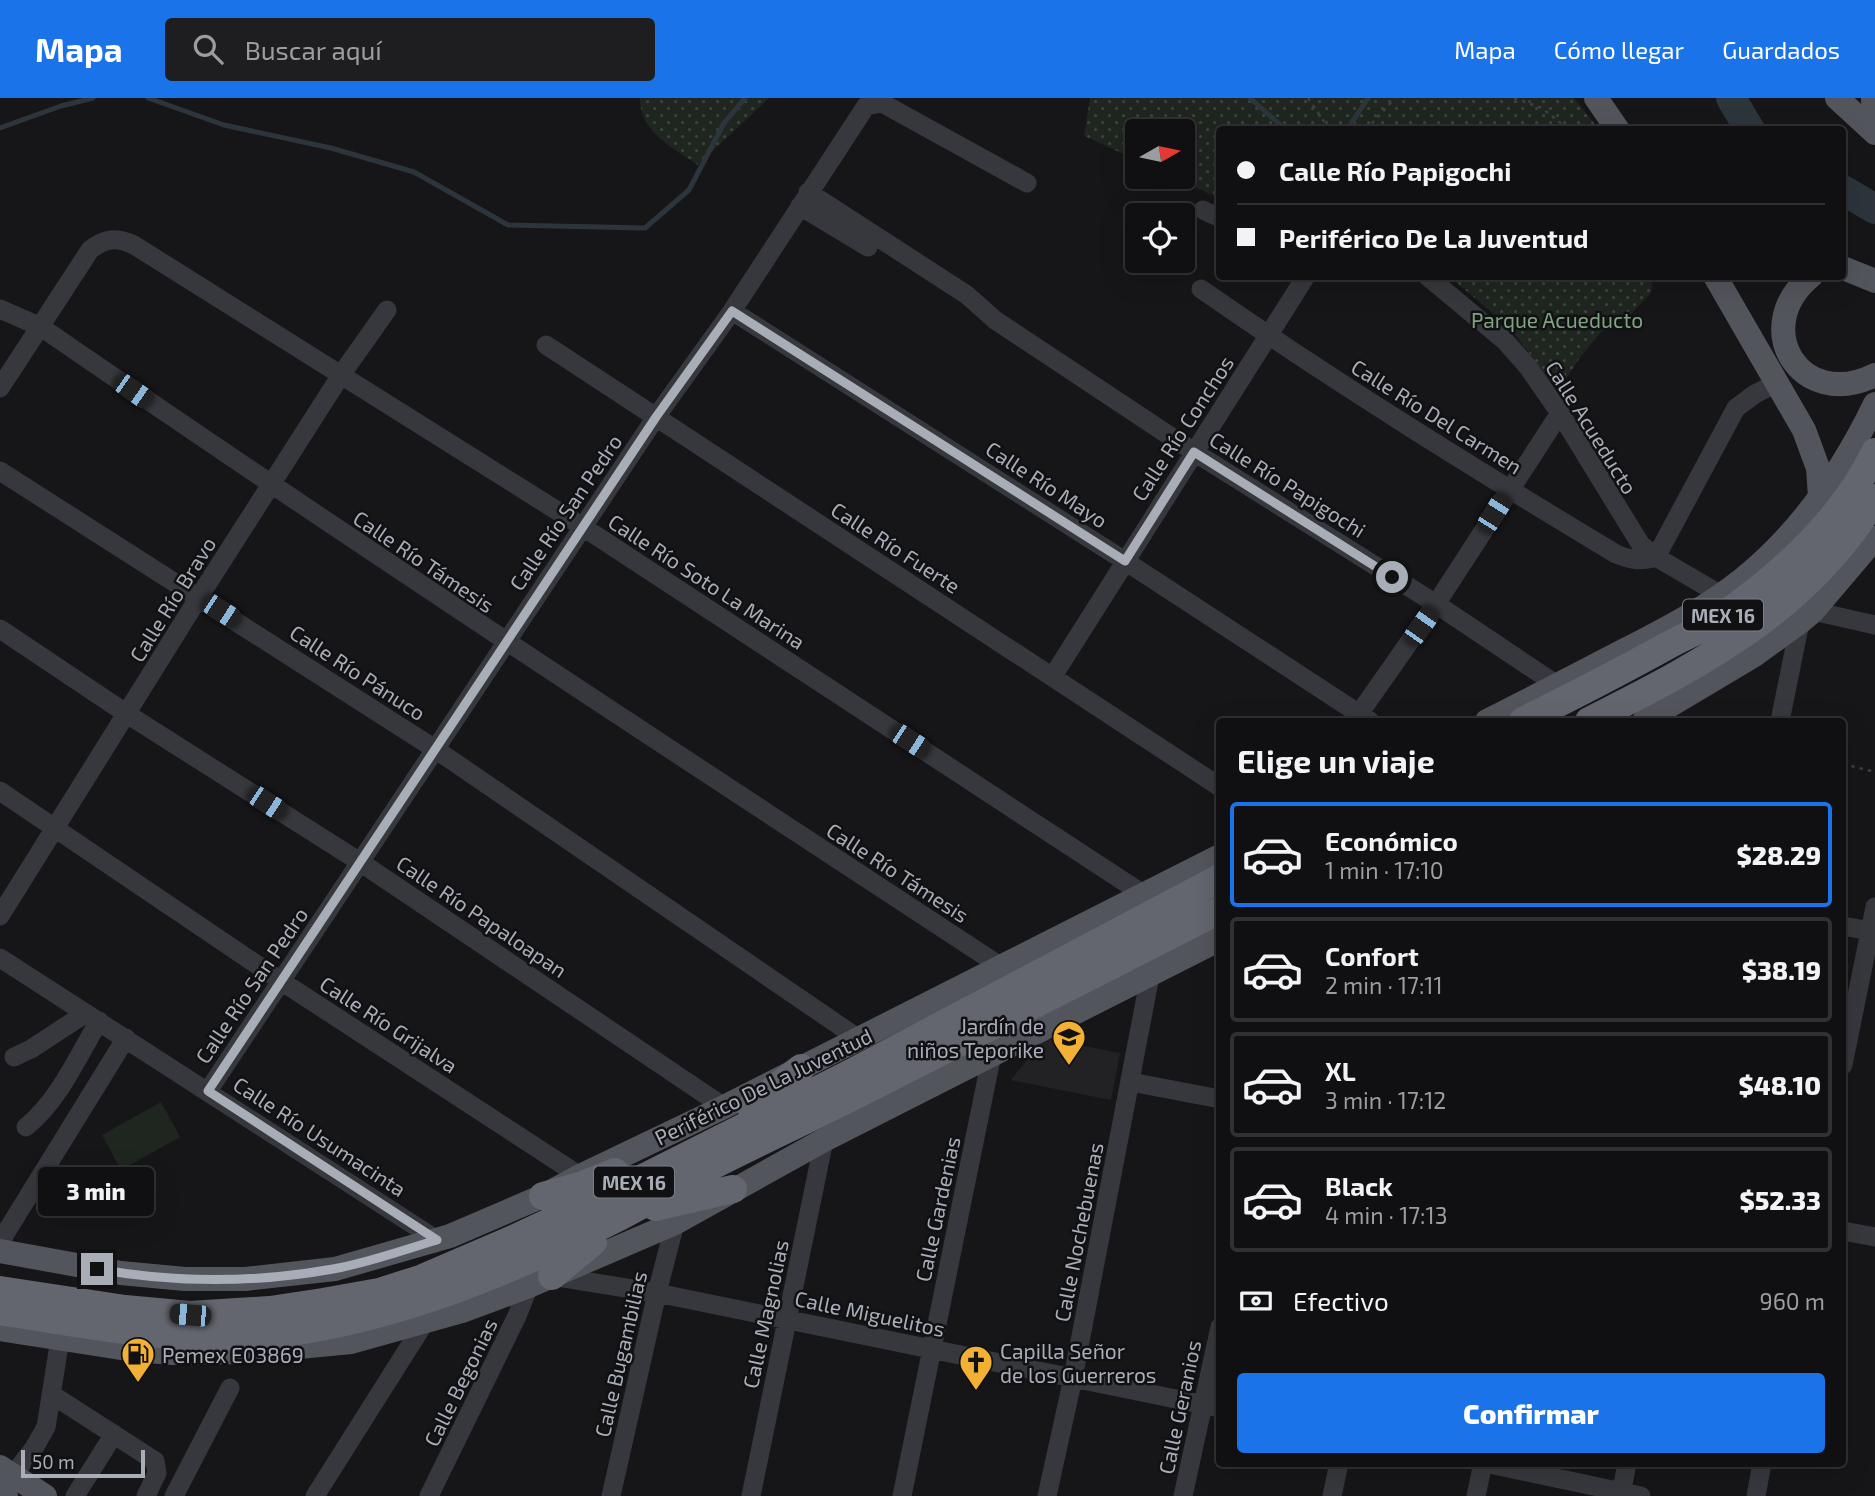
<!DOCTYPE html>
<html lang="es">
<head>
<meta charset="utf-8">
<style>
  body { margin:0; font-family:"Exo 2",sans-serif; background:#1e1e20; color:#f1f3f6; height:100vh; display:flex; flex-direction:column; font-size:26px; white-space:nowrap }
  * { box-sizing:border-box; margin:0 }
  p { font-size:23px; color:#9c9d9f }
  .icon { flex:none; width:38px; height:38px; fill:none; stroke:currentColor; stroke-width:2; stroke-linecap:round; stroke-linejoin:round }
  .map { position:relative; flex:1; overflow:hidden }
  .panel { position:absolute; left:1216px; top:620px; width:630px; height:749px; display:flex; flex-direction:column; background:#101012; border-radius:7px; box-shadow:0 7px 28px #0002,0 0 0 2px #303032 }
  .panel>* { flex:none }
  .hud { position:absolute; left:1216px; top:28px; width:630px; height:154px; border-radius:7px; box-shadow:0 7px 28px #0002,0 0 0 2px #303032; display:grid; align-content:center; height:154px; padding:0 21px; background:#101012 }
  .needle { width:46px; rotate:81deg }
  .buttons { position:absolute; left:1125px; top:21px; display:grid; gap:14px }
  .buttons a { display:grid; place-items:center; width:70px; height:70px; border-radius:7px; background:#101012; box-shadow:0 7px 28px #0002,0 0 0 2px #303032; font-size:35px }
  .scale { position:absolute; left:21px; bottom:18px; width:124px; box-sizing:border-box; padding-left:7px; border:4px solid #a8adb8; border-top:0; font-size:19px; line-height:24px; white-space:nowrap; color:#a8adb8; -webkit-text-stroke:5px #111113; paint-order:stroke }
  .end { position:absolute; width:32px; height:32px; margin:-16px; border:9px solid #a8adb8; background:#111; box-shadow:0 0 0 4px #111 }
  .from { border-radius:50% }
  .bubble { position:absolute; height:49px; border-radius:7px; background:#101012; box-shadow:0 7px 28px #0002,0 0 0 2px #303032; font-size:23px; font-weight:800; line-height:49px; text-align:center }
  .car { position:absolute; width:21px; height:42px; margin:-21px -10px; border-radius:9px; box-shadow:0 0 5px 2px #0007; background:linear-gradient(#222 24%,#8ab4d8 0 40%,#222 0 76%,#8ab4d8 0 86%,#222 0) }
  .hud b { display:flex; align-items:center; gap:24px; height:66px; font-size:26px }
  .hud b+b { border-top:2px solid #303032 }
  .hud i { width:18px; height:18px; background:#f1f3f6 }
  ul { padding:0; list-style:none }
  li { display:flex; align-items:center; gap:21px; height:105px; margin:0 14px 10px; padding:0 7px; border:4px solid #303032; border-radius:7px }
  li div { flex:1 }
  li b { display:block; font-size:26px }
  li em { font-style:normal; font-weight:800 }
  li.active { border-color:#1a73e8 }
  li>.icon { width:63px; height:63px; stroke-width:1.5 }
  h2 { padding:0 21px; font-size:32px; line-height:84px }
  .pay { display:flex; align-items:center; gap:18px; height:77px; padding:0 21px; font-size:26px }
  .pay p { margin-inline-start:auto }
  .action { display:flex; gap:14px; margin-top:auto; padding:14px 21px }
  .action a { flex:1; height:80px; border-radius:7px; background:#1a73e8; color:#fff; font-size:28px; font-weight:800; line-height:80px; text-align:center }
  header { display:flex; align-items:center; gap:42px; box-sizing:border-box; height:98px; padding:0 35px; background:#1a73e8; color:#fff }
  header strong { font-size:33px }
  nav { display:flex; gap:38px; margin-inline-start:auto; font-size:24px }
  .search { width:490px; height:63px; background:#1e1e20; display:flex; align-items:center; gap:18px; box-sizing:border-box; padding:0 24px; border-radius:7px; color:#9c9d9f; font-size:26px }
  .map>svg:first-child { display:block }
  .built { fill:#222225 }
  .grass { fill:url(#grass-dots) }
  .pitch { fill:#1e261f }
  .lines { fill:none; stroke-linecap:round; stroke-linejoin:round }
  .stream { stroke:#2c353c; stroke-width:5 }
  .river { stroke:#2c353c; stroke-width:30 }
  .path { stroke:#3d3f44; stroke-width:2.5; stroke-dasharray:3.5 5; stroke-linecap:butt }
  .minor { stroke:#37383d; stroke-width:19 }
  .major { stroke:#53555c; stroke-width:24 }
  .highway { stroke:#63666e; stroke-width:28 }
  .route { stroke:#a8adb8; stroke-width:9 }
  .labels { text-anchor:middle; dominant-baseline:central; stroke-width:5; stroke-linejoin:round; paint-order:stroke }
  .shield { fill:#111113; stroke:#7b7e86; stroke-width:2 }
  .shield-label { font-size:19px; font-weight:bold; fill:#a8adb8 }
  .park-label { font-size:21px; fill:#7fa381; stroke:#111113 }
  .street-label { font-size:21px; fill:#a8adb8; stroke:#111113 }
  .poi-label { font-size:21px; fill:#a8adb8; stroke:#111113; text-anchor:start }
</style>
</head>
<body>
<header>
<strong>Mapa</strong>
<div class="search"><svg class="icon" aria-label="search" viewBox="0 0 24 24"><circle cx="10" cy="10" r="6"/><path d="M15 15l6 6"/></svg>Buscar aquí</div>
<nav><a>Mapa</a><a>Cómo llegar</a><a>Guardados</a></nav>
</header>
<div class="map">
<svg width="1875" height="1398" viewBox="0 0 1875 1398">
  <defs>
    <pattern id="grass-dots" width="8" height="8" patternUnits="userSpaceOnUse" patternTransform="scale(1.75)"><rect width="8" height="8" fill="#1e261f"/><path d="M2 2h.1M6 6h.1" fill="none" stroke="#3c433d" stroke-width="1.8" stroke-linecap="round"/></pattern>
  </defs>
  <rect width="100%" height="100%" fill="#161618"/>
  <!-- built -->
  <path class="built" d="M1044 940 1120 955 1111 1002 1011 982Z"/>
  <!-- grass -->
  <path class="grass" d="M640 0H769L698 67C674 50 639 34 640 0Z
    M1090 0H1574L1599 31 1220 32V101L1174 79H1183V33H1138L1137 62 1084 38Z
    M1450 179H1653L1651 195 1631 216 1601 234 1581 258 1558 293 1508 228Z"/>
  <!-- pitch -->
  <path class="pitch" d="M161 1004 180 1039 121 1072 102 1037Z"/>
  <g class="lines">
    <!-- stream -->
    <path class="stream" d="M148 0 224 27 331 50 414 74 508 127 645 130 689 92 724 25 745 0
      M1250 0 1286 32
      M1730 0H1731
      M0 30 61 8 93 0
      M1347 32 1368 0"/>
    <!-- river -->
    <path class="river" d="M1731 0 1750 32
      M1843 92 1875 111"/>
    <!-- path -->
    <path class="path" d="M1308 0 1325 25 1334 32
      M1514 0 1542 10 1569 32
      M1366 32 1395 0
      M1843 666 1875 674"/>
    <!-- minor -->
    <path class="minor" d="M808 94 967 197 995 222 1194 354 1436 506 1557 587
      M800 108 868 149
      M1203 112 1220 120
      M1427 178 1505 243 1528 269 1560 315 1641 447 1656 459 1721 497
      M1201 191C1336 285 1475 371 1616 456 1631 462 1640 464 1656 459L1736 310 1755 296 1778 284
      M0 211 41 229C357 447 679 657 1000 868
      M732 213 1125 463 1370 623
      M546 247 1220 689
      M0 290 90 152C105 140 116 139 134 147L583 429 1143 796
      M0 373 435 651 859 941
      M1813 513 1875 527
      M0 531 127 616 360 764 724 1009
      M1053 578 1306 178
      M1354 623 1436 506 1560 315
      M1780 623 1800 524
      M0 693 281 883 580 1078
      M0 818 199 499 341 277 387 212
      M1843 828 1875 834
      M0 860 437 1142
      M14 959 31 951 86 915
      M1843 967 1875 809
      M1131 984 1220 1001
      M208 993 656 319 732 213 866 8 882 5 1027 85
      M26 1029C59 1002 77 960 99 923
      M1843 1133 1875 1139
      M0 1144 126 940
      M552 1178 657 1195 1220 1310
      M51 1296 155 1363 157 1375 146 1398
      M1485 1365 1641 1398
      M13 1377 34 1350 46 1329 60 1241
      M75 1398 114 1336
      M174 1398 230 1290
      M315 1398 425 1224
      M429 1398 517 1218 529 1188
      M611 1398 657 1195 675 1125
      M751 1398 824 1042
      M902 1398 992 956
      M1047 1398 1073 1280 1150 878
      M1183 1398 1220 1229
      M1332 1398 1339 1365
      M1476 1398 1483 1365
      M1621 1398 1627 1365
      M1756 1398 1762 1365"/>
    <!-- major -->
    <path class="major" d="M1596 0 1618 32
      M1837 0 1875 35
      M1873 0 1875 35
      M1843 170 1875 183
      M1715 178 1804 332 1818 370 1820 399
      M1811 178C1749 229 1800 314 1875 277
      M1487 623C1533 600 1579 576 1625 552 1666 531 1708 509 1744 480 1801 434 1843 372 1875 306
      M1644 623 1753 558 1800 524 1813 513 1875 440
      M0 1153 121 1175 185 1181H245L335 1171 450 1138 543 1098 580 1078 724 1009 1220 758
      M0 1231 127 1251 172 1255 247 1254 351 1244 462 1213 529 1188 675 1125 824 1042 1220 841
      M0 1369 45 1398
      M0 1394 6 1398"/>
    <!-- highway -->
    <path class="highway" d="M1523 623C1571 599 1618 575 1665 549 1683 539 1703 531 1721 519 1781 477 1843 421 1875 354
      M1589 623C1701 566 1807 513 1875 400
      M751 1009 801 970
      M543 1098 580 1088 615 1074
      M655 1109 733 1091
      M552 1178 593 1144
      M0 1192 125 1211 190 1217 270 1212 323 1204 379 1194 420 1181 513 1141 627 1088 849 976 1220 780
      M0 1213C94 1228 188 1247 283 1235 402 1219 512 1173 619 1119 648 1104 676 1086 706 1071 757 1045 809 1021 860 995 980 935 1100 873 1220 812"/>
  </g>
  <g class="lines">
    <!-- route -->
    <path class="route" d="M97 1171C175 1185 255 1185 333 1171 368 1165 403 1152 437 1142L208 993 656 319 732 213 1125 463 1194 354 1392 479"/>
  </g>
  <!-- icons -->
  <defs>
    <symbol id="school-pin" viewBox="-11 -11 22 30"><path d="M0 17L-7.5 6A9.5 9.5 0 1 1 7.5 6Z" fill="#f2b134" stroke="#111113"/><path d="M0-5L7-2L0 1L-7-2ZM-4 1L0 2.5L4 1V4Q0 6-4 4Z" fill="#111"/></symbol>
    <symbol id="fuel-pin" viewBox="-11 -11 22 30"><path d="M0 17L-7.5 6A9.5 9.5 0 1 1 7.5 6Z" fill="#f2b134" stroke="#111113"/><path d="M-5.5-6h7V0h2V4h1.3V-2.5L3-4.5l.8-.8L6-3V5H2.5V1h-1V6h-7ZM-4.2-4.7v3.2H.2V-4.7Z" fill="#111"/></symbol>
    <symbol id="church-pin" viewBox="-11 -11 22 30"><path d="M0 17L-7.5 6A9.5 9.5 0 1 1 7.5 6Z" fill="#f2b134" stroke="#111113"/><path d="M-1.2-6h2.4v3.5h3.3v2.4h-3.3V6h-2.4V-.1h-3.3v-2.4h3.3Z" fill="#111"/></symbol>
  </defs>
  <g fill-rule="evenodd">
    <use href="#school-pin" x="1050" y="920" width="38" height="52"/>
    <use href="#fuel-pin" x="119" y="1237" width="38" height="52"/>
    <use href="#church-pin" x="957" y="1245" width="38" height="52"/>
  </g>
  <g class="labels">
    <!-- shield labels -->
    <g class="shield">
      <rect x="1683" y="501.5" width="80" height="31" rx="5"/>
      <rect x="594" y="1068.5" width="80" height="31" rx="5"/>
    </g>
    <g class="shield-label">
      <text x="1723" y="517">MEX 16</text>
      <text x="634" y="1084">MEX 16</text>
    </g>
    <!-- park labels -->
    <g class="park-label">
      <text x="1557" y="221">Parque Acueducto</text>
    </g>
    <!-- street labels -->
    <g class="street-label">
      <text transform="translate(1437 318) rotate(32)">Calle Río Del Carmen</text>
      <text transform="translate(1592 329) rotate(58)">Calle Acueducto</text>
      <text transform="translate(1182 330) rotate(-57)">Calle Río Conchos</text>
      <text transform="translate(1047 386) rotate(33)">Calle Río Mayo</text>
      <text transform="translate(1288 386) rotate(32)">Calle Río Papigochi</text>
      <text transform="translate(565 414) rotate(-56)">Calle Río San Pedro</text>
      <text transform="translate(896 449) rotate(33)">Calle Río Fuerte</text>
      <text transform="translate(424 463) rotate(34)">Calle Río Támesis</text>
      <text transform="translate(707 483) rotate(33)">Calle Río Soto La Marina</text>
      <text transform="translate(172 501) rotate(-58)">Calle Río Bravo</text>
      <text transform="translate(358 574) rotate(33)">Calle Río Pánuco</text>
      <text transform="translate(898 774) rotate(33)">Calle Río Támesis</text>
      <text transform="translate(482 818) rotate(34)">Calle Río Papaloapan</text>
      <text transform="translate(251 887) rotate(-56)">Calle Río San Pedro</text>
      <text transform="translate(389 926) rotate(33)">Calle Río Grijalva</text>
      <text transform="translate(763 988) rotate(-26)">Periférico De La Juventud</text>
      <text transform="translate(320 1038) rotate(33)">Calle Río Usumacinta</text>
      <text transform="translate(937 1111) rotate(-78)">Calle Gardenias</text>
      <text transform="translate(1078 1134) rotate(-79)">Calle Nochebuenas</text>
      <text transform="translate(870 1215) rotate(12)">Calle Miguelitos</text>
      <text transform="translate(765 1216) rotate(-78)">Calle Magnolias</text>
      <text transform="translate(620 1256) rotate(-77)">Calle Bugambilias</text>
      <text transform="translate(460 1284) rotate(-64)">Calle Begonias</text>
      <text transform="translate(1179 1309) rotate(-78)">Calle Geranios</text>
    </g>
    <!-- poi labels -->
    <g class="poi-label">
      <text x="1044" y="927" text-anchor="end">Jardín de<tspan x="1044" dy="24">niños Teporike</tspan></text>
      <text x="1000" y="1252">Capilla Señor<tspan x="1000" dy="24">de los Guerreros</tspan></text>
      <text x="162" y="1256">Pemex E03869</text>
    </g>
  </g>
</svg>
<div class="buttons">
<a><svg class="needle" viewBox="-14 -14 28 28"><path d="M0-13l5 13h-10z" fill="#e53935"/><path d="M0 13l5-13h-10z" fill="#9c9d9f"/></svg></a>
<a><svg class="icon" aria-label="locate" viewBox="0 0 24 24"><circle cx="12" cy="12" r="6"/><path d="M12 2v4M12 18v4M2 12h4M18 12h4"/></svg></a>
</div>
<div class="scale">50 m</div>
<i class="end from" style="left:1392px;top:479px"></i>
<i class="end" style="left:97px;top:1171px"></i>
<div class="bubble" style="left:38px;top:1069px;width:116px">3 min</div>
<i class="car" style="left:133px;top:293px;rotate:125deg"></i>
<i class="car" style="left:1494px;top:415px;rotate:32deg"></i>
<i class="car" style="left:221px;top:513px;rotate:123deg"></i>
<i class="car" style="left:1421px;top:528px;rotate:35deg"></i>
<i class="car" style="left:910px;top:643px;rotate:123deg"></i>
<i class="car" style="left:267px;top:705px;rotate:123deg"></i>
<i class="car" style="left:190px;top:1217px;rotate:275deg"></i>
<div class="hud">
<b><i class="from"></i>Calle Río Papigochi</b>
<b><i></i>Periférico De La Juventud</b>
</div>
<section class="panel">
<h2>Elige un viaje</h2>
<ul>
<li class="active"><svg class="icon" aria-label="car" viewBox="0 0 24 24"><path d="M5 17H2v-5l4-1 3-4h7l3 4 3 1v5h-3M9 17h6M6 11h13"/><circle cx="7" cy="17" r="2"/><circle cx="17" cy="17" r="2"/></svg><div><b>Económico</b><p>1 min · 17:10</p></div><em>$28.29</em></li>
<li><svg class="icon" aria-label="car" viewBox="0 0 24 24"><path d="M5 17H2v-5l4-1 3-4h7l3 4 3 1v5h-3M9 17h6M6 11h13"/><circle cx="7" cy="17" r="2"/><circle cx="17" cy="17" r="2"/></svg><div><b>Confort</b><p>2 min · 17:11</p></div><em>$38.19</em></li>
<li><svg class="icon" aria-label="car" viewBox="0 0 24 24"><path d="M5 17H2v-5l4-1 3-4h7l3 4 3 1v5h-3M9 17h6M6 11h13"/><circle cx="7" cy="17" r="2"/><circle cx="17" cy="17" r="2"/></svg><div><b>XL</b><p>3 min · 17:12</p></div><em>$48.10</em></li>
<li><svg class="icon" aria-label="car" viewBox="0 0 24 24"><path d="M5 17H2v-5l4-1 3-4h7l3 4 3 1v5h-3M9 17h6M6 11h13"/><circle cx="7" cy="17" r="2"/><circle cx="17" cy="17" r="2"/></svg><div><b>Black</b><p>4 min · 17:13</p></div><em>$52.33</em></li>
</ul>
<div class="pay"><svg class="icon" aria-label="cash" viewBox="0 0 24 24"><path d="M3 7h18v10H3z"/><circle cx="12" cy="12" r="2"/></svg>Efectivo<p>960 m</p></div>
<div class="action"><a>Confirmar</a></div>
</section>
</div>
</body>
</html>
